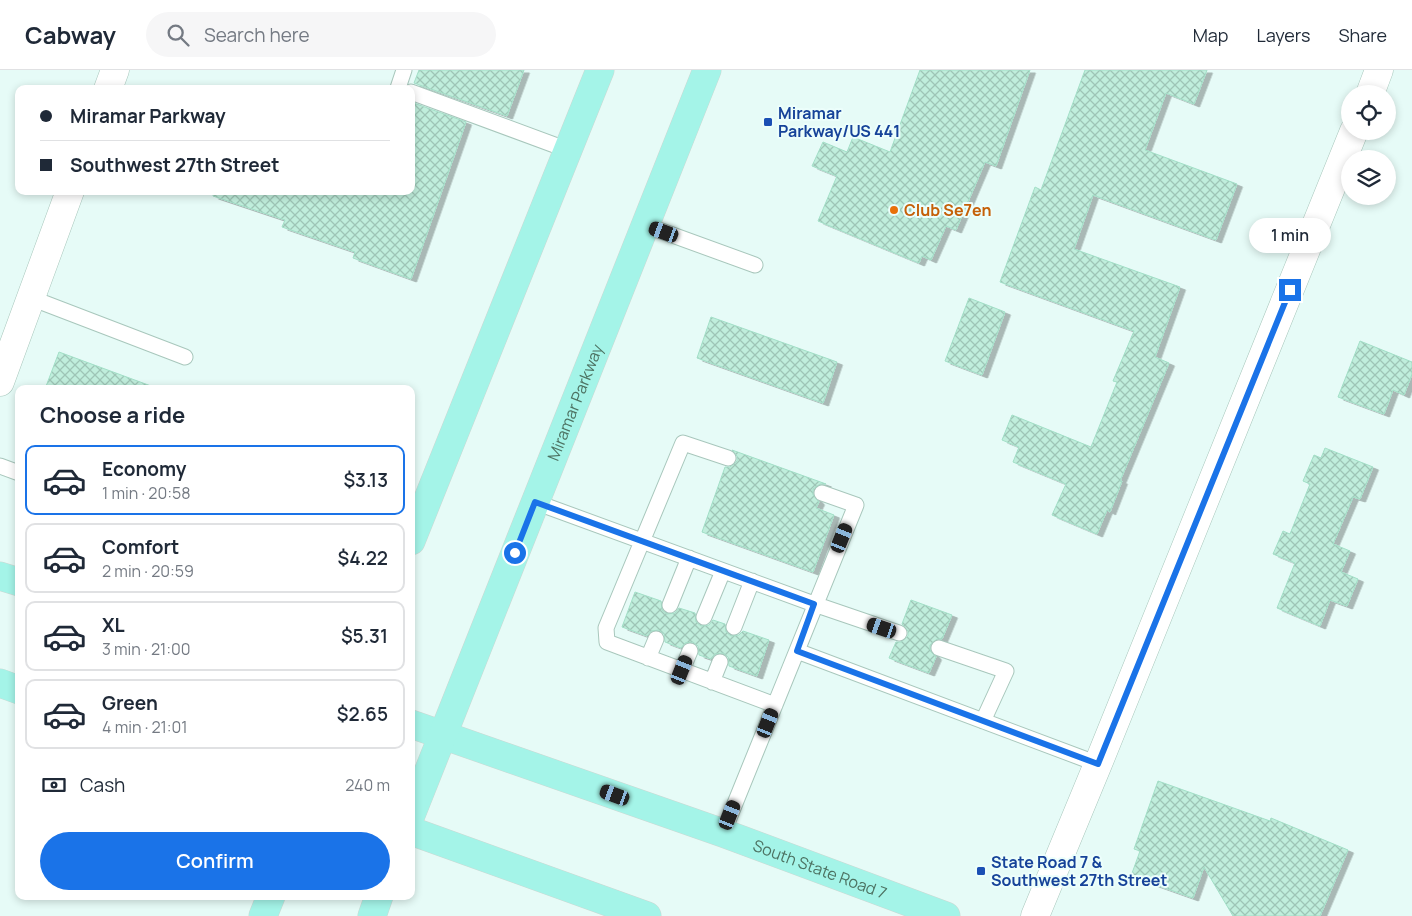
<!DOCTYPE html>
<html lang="en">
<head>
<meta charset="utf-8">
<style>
  body { margin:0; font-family:Manrope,sans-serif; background:#f6f6f7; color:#1f2937; height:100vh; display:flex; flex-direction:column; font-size:19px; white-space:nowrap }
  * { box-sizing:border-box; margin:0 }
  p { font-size:16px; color:#747a83 }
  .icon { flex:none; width:28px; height:28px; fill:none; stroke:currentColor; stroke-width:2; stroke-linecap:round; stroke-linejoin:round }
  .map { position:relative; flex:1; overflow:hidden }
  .panel { position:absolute; left:15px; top:315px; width:400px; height:515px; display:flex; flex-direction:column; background:#fff; border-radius:10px; box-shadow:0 2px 8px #0003 }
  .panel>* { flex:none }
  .top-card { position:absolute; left:15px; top:15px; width:400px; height:110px; border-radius:10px; box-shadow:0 2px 8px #0003; display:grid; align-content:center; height:110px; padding:0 25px; background:#fff }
  .fabs { position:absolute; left:1341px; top:15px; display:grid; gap:10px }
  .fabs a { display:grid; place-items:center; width:55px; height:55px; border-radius:50%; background:#fff; box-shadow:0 2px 8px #0003; font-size:25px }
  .end { position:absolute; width:22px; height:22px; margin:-11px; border:6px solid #1a73e8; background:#fff; box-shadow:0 0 0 2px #fff }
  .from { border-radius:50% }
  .bubble { position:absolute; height:35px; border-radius:18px; background:#fff; box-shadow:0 2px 8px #0003; font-size:16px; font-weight:600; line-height:35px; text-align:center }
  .car { position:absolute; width:15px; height:30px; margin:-15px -8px; border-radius:6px; box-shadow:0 0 4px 1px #0007; background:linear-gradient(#222 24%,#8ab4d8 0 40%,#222 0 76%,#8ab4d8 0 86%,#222 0) }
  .top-card b { display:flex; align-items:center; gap:18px; height:48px; font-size:19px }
  .top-card b+b { border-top:1px solid #e0e1e3 }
  .top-card i { width:12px; height:12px; background:#1f2937 }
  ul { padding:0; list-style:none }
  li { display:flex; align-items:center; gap:15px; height:70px; margin:0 10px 8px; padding:0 15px; border:2px solid #e0e1e3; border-radius:10px }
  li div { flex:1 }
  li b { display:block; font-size:19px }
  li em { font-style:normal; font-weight:600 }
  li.current { border-color:#1a73e8 }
  li>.icon { width:45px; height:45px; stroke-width:1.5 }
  h2 { padding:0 25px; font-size:22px; line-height:60px }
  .pay { display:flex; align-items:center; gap:12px; height:55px; padding:0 25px; font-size:19px }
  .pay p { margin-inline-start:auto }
  .primary-button { display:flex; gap:10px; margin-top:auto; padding:10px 25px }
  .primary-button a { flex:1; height:58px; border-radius:30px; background:#1a73e8; color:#fff; font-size:20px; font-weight:600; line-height:58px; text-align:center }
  header { display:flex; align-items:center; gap:30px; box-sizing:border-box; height:70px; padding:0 25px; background:#fff; border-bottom:1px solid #e0e1e3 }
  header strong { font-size:24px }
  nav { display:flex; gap:28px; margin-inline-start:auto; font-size:18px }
  .search { width:350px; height:45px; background:#f6f6f7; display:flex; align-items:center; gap:12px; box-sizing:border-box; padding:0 18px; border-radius:28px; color:#747a83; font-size:19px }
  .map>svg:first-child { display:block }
  .building { fill:url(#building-cross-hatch); stroke:#a2dfc7; filter:url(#shadow) }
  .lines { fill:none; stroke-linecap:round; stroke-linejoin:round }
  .service-casing { stroke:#a8c7bc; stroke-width:17 }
  .minor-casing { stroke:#a8c7bc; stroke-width:29 }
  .primary-casing { stroke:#cdd8d3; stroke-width:29 }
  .service { stroke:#fff; stroke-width:15 }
  .minor { stroke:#fff; stroke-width:28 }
  .primary { stroke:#a4f4e8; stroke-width:28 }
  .route { stroke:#1a73e8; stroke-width:6 }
  .transit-dot { fill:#1a4fb4; stroke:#ecfefb; stroke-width:2 }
  .food-dot { fill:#e8710a; stroke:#ecfefb; stroke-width:2 }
  .labels { text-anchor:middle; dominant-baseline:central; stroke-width:4; stroke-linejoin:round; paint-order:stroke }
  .transit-label { font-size:16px; font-weight:bold; fill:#164399; stroke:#ecfefb; text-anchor:start }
  .food-label { font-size:16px; font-weight:bold; fill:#c56008; stroke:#ecfefb; text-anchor:start }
  .street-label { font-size:16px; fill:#4d7262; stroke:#ecfefb }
</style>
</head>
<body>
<header>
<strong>Cabway</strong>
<div class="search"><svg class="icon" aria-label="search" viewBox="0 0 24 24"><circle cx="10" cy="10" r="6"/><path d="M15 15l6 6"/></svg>Search here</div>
<nav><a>Map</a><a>Layers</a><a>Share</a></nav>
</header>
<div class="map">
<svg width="1412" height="846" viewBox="0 0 1412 846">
  <defs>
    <pattern id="building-cross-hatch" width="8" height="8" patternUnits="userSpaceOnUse" patternTransform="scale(1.25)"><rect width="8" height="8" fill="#c0eedc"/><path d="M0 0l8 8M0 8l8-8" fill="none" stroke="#9ec5b6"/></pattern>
    <filter id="shadow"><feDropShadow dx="5.5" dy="3" stdDeviation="0" flood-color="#0004"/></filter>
  </defs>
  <rect width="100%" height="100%" fill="#e6fbf7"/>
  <!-- building -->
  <path class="building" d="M419 0H524L507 46 414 13Z
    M920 0H1030L996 96 985 92 956 160 946 156 931 190 922 186 919 193 818 151 837 106 812 96 823 72 847 82 853 67 890 82Z
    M1085 0H1207L1194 34 1166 23 1145 80 1237 114 1216 170 1093 125 1074 179 1180 217 1155 287 1169 293 1120 411H1122L1110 442 1107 440 1097 464 1052 445 1066 414 1013 392 1019 377 1002 370 1012 345 1091 377 1117 312 1113 311 1134 261 1000 212 1035 117 1041 120Z
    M411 32 466 52 411 209 353 188 355 182 282 157 285 150 213 126 214 121H411Z
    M969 228 1005 242 982 305 945 291Z
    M711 247 837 292 823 333 697 288Z
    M1360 271 1412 292V304L1404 325 1393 320 1384 344 1338 327Z
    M59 282 151 316V319H45Z
    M1325 378 1373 397 1360 429 1353 427 1333 474 1350 481 1341 502 1358 509 1347 536 1330 530 1320 556 1277 538 1295 493 1273 484 1283 461 1290 464 1310 414 1303 411 1314 385 1321 388Z
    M732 380 826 414H820L813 419V425L819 432 816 438 834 445 813 502 702 462 725 397H730L737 391V386Z
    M635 522 661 531 662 540 667 544 675 543 679 538 695 543 696 552 701 556 709 555 713 550 725 554 726 562 731 566 739 565 743 561 769 570 757 606 729 596 728 587 723 583 715 584 711 589 699 585 698 576 693 572 685 573 681 578 665 572 664 564 659 560 651 561 647 566 622 557Z
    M911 530 952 545 942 569H937L930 575V580L936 587 929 603 889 588 896 572H901L908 566V561L902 554Z
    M1158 711 1270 751 1271 748 1348 780 1320 846H1233L1204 797 1193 828 1131 806 1140 781 1134 779Z"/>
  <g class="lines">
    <defs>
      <path id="service" d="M401 19 398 18 404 0
        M411 22 568 80
        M645 155 755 195
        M31 228 185 287
        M728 388 683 373 606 558 607 572 775 635
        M0 396 19 403
        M535 432 814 534 899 563
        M670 535 689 488
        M704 547 723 501
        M734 557 752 511
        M939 578 1006 601 983 651
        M797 581 1098 694
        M648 588 656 569
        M682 600 690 581
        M712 612 720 592
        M723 763 856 435 822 423"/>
      <path id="minor" d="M108 19 115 0
        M1370 24 1379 0
        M0 312 70 121
        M1035 846 1098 694 1354 61"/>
      <g id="primary">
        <path d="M411 471 600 0"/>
        <path d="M0 506 19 512"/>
        <path d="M0 613 19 620"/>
        <path id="s1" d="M411 654 723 763 946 846"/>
        <path id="s2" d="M411 745 707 0"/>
        <path d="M411 761 647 846"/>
        <path d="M263 846 271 826"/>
        <path d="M372 846 379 826"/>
      </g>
    </defs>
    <!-- service casing -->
    <use href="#service" class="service-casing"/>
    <!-- minor casing -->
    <use href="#minor" class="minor-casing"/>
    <!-- primary casing -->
    <use href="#primary" class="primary-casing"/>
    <!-- service -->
    <use href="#service" class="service"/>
    <!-- minor -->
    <use href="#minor" class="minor"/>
    <!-- primary -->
    <use href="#primary" class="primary"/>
  </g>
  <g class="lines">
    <!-- route -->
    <path class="route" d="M515 483 535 432 814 534 797 581 1098 694 1290 220"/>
  </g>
  <!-- markers -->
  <g class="transit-dot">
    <rect x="763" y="47" width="10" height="10" rx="2.5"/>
    <rect x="976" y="796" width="10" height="10" rx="2.5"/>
  </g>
  <circle class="food-dot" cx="894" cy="140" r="5"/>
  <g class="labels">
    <!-- transit labels -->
    <g class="transit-label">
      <text x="778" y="43">Miramar<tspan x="778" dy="18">Parkway/US 441</tspan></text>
      <text x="991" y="792">State Road 7 &amp;<tspan x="991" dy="18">Southwest 27th Street</tspan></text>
    </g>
    <!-- food labels -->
    <g class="food-label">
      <text x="904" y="140">Club Se7en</text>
    </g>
    <!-- street labels -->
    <g class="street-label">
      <text stroke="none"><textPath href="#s2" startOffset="444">Miramar Parkway</textPath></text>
      <text stroke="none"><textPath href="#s1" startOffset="434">South State Road 7</textPath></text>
    </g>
  </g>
</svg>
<div class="fabs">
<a><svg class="icon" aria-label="locate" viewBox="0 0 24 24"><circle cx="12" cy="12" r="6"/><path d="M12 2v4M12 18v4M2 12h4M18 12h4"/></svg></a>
<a><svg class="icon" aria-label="layers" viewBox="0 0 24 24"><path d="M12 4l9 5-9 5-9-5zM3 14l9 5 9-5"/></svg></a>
</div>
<i class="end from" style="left:515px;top:483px"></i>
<i class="end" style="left:1290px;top:220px"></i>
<div class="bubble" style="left:1249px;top:148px;width:82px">1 min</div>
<i class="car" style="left:664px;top:162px;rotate:290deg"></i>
<i class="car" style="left:842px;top:468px;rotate:22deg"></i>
<i class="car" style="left:882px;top:558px;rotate:289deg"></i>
<i class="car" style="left:682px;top:600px;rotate:22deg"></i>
<i class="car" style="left:768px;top:653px;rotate:22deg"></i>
<i class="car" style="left:615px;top:725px;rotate:290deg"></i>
<i class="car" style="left:730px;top:745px;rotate:22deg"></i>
<div class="top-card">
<b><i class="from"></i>Miramar Parkway</b>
<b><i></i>Southwest 27th Street</b>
</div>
<section class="panel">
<h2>Choose a ride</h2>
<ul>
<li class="current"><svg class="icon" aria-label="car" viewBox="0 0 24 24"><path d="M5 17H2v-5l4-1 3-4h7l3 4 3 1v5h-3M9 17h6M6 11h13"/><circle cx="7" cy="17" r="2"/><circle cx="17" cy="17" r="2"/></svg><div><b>Economy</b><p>1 min · 20:58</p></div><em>$3.13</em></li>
<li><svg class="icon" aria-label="car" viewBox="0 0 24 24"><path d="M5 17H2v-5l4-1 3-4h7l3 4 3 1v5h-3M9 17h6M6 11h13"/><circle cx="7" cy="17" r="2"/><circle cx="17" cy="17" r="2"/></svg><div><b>Comfort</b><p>2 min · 20:59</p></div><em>$4.22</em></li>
<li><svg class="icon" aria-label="car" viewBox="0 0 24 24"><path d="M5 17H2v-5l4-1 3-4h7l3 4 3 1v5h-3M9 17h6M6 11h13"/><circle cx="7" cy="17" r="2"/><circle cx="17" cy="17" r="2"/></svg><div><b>XL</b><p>3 min · 21:00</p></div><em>$5.31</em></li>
<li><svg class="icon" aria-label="car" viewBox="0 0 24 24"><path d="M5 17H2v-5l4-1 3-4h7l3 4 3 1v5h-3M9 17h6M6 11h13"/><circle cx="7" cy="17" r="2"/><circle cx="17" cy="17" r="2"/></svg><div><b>Green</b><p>4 min · 21:01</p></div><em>$2.65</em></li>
</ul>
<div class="pay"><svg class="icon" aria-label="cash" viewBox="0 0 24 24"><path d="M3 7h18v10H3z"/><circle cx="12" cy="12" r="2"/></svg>Cash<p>240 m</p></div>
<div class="primary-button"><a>Confirm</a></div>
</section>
</div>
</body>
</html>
